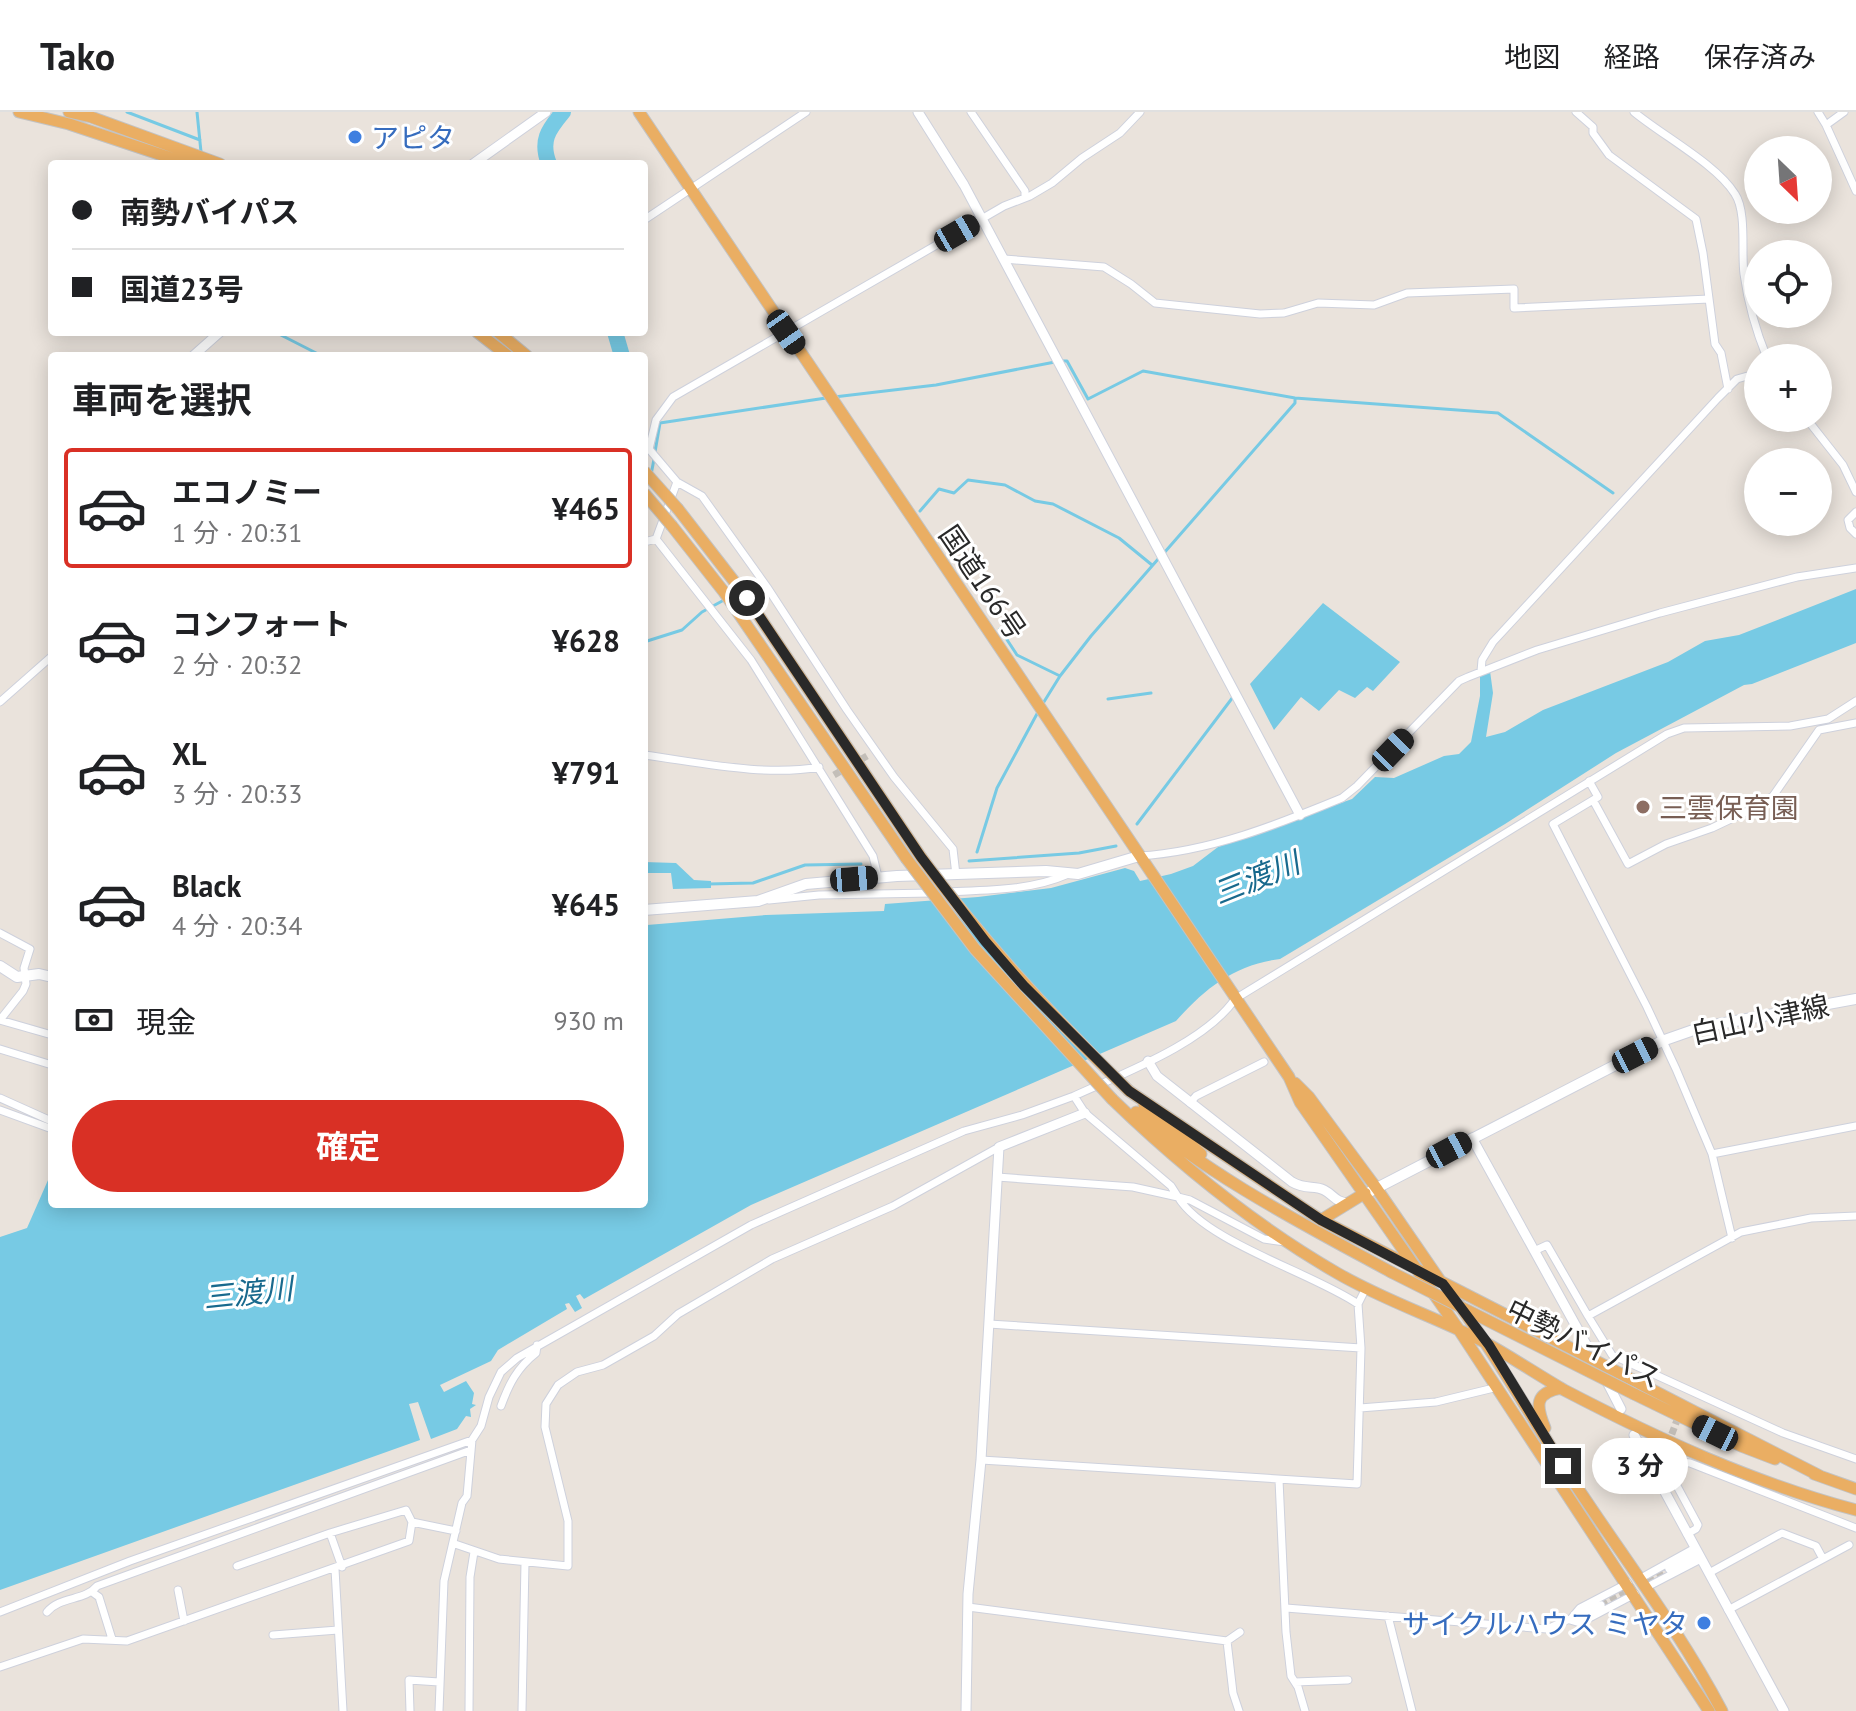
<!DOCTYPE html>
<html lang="ja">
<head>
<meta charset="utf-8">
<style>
  body { margin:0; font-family:"PT Sans","Noto Sans JP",sans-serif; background:#f2f2f2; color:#202124; height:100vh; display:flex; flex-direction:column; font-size:30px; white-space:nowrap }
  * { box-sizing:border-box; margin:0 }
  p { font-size:26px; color:#757577 }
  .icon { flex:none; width:44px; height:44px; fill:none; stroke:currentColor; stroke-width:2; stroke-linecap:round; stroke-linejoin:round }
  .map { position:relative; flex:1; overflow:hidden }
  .details { position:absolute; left:48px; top:240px; width:600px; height:856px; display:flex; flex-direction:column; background:#fff; border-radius:8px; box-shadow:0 4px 20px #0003 }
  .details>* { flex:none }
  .banner { position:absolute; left:48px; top:48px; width:600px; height:176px; border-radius:8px; box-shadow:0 4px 20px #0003; display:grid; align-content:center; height:176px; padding:0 24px; background:#fff }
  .needle { width:52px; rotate:155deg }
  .fabs { position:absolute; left:1744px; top:24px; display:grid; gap:16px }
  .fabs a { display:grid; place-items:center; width:88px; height:88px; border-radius:50%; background:#fff; box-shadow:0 4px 20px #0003; font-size:40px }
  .end { position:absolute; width:36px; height:36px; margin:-18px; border:10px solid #292929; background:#fff; box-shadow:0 0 0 4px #fff }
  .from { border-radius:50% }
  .bubble { position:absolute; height:56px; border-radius:28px; background:#fff; box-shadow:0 4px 20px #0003; font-size:26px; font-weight:700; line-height:56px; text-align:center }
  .car { position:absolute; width:24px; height:48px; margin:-24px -12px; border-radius:10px; box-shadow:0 0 6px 2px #0007; background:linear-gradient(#222 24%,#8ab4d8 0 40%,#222 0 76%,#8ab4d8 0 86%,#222 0) }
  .banner b { display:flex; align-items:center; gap:28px; height:76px; font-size:30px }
  .banner b+b { border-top:2px solid #e0e0e0 }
  .banner i { width:20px; height:20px; background:#202124 }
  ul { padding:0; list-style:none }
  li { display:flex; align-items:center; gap:24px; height:120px; margin:0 16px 12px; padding:0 8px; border:4px solid transparent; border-radius:8px }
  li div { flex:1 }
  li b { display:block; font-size:30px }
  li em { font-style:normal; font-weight:700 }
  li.selected { border-color:#d93025 }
  li>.icon { width:72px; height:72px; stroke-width:1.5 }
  h2 { padding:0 24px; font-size:36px; line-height:96px }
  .pay { display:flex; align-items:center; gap:20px; height:88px; padding:0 24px; font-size:30px }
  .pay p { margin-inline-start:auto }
  .button { display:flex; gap:16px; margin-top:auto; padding:16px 24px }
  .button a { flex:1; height:92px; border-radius:48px; background:#d93025; color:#fff; font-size:32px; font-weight:700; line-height:92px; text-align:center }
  header { display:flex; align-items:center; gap:48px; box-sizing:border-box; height:112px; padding:0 40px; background:#fff; border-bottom:2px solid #e0e0e0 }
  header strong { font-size:38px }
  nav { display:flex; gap:44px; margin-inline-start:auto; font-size:28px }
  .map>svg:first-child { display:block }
  .water { fill:#77cae4 }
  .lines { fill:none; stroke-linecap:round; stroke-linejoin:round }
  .stream { stroke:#77cae4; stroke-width:3 }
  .river { stroke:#77cae4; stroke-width:16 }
  .minor-tunnel { stroke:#c3beb8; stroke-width:7; stroke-dasharray:7 3.5; stroke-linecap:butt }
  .minor-casing { stroke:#ced1dc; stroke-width:9 }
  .tertiary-casing { stroke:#ced1dc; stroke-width:11 }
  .secondary-casing { stroke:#ced1dc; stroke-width:12 }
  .trunk-casing { stroke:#c3c3c3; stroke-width:13 }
  .minor { stroke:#fff; stroke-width:7 }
  .tertiary { stroke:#fff; stroke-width:9 }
  .secondary { stroke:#fff; stroke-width:10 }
  .trunk { stroke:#eaae63; stroke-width:11 }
  .trunk-bridge-casing { stroke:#c3c3c3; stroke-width:13; stroke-linecap:butt }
  .trunk-bridge { stroke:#eaae63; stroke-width:11 }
  .route { stroke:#292929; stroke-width:10 }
  .shop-dot { fill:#3f7fe0; stroke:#fff; stroke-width:3 }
  .education-dot { fill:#8d6e63; stroke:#fff; stroke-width:3 }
  .labels { text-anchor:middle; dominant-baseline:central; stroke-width:6; stroke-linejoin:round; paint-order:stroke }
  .shop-label { font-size:28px; fill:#366cbe; stroke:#fff; text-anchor:start }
  .street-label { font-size:28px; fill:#292929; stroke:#fff }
  .education-label { font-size:28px; fill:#785e54; stroke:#fff; text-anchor:start }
  .water-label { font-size:30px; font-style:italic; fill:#18698d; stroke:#fff }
</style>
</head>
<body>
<header>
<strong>Tako</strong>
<nav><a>地図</a><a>経路</a><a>保存済み</a></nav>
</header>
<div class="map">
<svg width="1856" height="1599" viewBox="0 0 1856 1599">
  <rect width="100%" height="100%" fill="#eae3dc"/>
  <!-- water -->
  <path class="water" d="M1856 477V531L1752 572 1744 573 1616 641 1505 712 1280 847C1236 852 1205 876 1176 909L751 1093 584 1187 580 1182 576 1184 582 1196 575 1200 569 1191 565 1192 567 1197 498 1238 491 1249 440 1273 444 1280 466 1269 474 1281 472 1292 476 1293 470 1297 471 1305 466 1304 457 1317 431 1327 418 1290 409 1292 420 1328 0 1478V1125L27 1116 52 1059V1092H644V804L647 813 766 803 884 799 885 792 978 785 1051 776 1125 756 1134 759 1140 769 1171 762 1193 754 1218 735 1352 687 1375 665 1394 666 1444 644 1459 642 1471 630 1480 584V564L1490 559 1493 581 1486 625 1505 620 1543 598 1668 550 1705 529 1739 523Z
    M1323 491 1400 550 1373 579 1367 575 1355 586 1339 578 1319 599 1301 585 1274 618 1250 572Z
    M644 750 676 751 694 768 711 769V776L673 777 671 761H644Z"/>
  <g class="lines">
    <!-- stream -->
    <path class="stream" d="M127 0 200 28
      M197 0 201 40
      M275 220 322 244
      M1062 249H1067L1088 287 1143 259 1295 286 1498 301 1613 381
      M834 285 936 273 1055 250
      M655 340 660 311 826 286
      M651 363 654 347
      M920 399 939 377 954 381 968 368 1005 373 1035 389 1053 392 1119 426 1152 453
      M1164 441 1295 291V286
      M745 478 756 472
      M1000 517 1017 543 1060 564
      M644 530 682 518 702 500 724 488
      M1108 587 1151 581
      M1042 593 1060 564 1091 524 1159 446
      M1137 712 1233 585
      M977 740 997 676 1038 600
      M969 749 1079 741 1116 734
      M708 772 753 771 805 753 861 752"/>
    <!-- river -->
    <path class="river" d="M549 52C540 29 548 18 563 0
      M615 220 622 244"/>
    <!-- minor-tunnel -->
    <path class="minor-tunnel" d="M834 663 867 644
      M1668 1332 1679 1303
      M1601 1493 1669 1457"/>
    <defs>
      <path id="minor" d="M971 0 1025 79V85
        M1576 0 1593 15V21L1609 43 1696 107 1703 141 1715 232 1721 241 1728 277
        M1634 0C1663 24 1716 52 1735 82 1747 100 1741 140 1744 162 1748 191 1756 219 1767 246
        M1818 0 1826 13 1856 79
        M1826 13 1844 0
        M644 108 806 0
        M1004 147 1104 155 1131 172 1155 191 1260 202 1284 201 1318 191 1374 193 1407 181 1514 177V196L1709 187
        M1806 306 1843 353 1856 380
        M677 370 702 384 767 475 847 598 894 665 953 737 956 763
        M1856 400 1848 408 1850 416 1856 422
        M656 427 751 548 873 744 878 765
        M644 430 656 427 677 370 649 337 656 308 673 285 1004 94 1030 84 1052 71 1082 46 1120 21 1140 0
        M1481 559 1482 548 1493 530 1718 286 1737 267 1758 261
        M0 590 52 544
        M644 643C698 650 765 665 819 655
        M1589 669 1598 685 1553 712 1647 895 1676 957 1712 1042 1732 1126
        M1593 688 1628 752 1666 732 1712 716 1752 697 1773 684 1819 618 1856 611
        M1139 744C1209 740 1279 712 1342 686L1357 674 1459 569 1468 565 1537 538 1660 501 1797 465 1856 456
        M944 780C983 778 1030 779 1066 763
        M769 788 819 783 932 781
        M0 821 30 837 24 856 26 872 23 879 0 908 52 923
        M0 937 52 953
        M0 986 49 1008
        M1190 991 1196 984 1264 950
        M0 998 52 1017
        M1712 1042 1856 1014
        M997 1065 1133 1075 1178 1085C1205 1130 1313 1161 1358 1192
        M1285 1130 1264 1127 1190 1088 1178 1085 1171 1074 1085 1001 1074 984C1122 962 1205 931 1235 887L1667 622 1684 616 1790 614 1828 607 1856 589
        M1534 1139 1547 1133 1588 1204 1741 1120 1811 1106 1856 1104
        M1588 1204 1612 1243 1783 1321 1856 1347
        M989 1212 1361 1236
        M501 1294C509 1272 517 1256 536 1241L537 1233
        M1360 1296 1436 1290 1498 1275
        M1667 1335 1668 1346 1672 1349 1690 1351 1856 1416
        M981 1348 1357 1372 1361 1236 1358 1192 1366 1176
        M1672 1349 1670 1361 1698 1413 1696 1417 1687 1422
        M1279 1368 1286 1520 1291 1564 1298 1575 1305 1599
        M330 1421 406 1398 412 1410
        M455 1432 499 1447 568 1454V1409L545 1315 546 1292 558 1273 577 1260 603 1253 654 1224 678 1202 772 1147 893 1094 999 1035
        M237 1454 330 1421 342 1455
        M335 1457 343 1599
        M1669 1457 1698 1441
        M1709 1461 1782 1421 1816 1434 1823 1447
        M1641 1466 1695 1436
        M1628 1471 1580 1496 1570 1508 1580 1511 1635 1482
        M1647 1475 1701 1447
        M178 1478 184 1509
        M92 1480 99 1485 112 1527
        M968 1495 1227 1529 1240 1520
        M1286 1496 1547 1517 1601 1493
        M1728 1498 1849 1433
        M0 1500 130 1449 472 1328
        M47 1500C60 1484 85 1489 97 1474L471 1338
        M1388 1504 1412 1599
        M273 1523 338 1518
        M1227 1529 1233 1581 1239 1599
        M0 1555 83 1527 127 1529 409 1429 412 1410 456 1419
        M1295 1570 1348 1568
        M410 1599 409 1568 439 1570
        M439 1599 444 1469 462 1391 467 1384 472 1328 481 1314 489 1285 501 1260 517 1246 751 1113 964 1019 1022 1003 1074 984
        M469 1599 470 1465 474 1440
        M522 1599 525 1451"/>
      <path id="tertiary" d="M918 0 964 73 1300 703
        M473 52 546 0
        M193 244 220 220
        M1148 949 1157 964 1292 1070C1306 1078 1314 1073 1324 1078 1334 1083 1335 1090 1348 1091
        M1472 1026 1587 1234
        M1606 1268 1621 1297
        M1634 1323 1784 1599
        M966 1599 968 1482 981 1348 999 1035 1085 1001"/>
      <path id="secondary" d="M644 798 758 789 806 772 897 764 1046 759 1078 762 1139 744
        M0 854 17 865 39 862 52 865
        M1371 1079 1662 929 1702 915 1856 887"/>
      <path id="trunk" d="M19 0 69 12 189 52
        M69 0 91 5 220 52
        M639 0 1289 965 1300 990 1459 1218 1709 1599
        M477 220 508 244
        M498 220 527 244
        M678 397 747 486 921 745
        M672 414 724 480 906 746
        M1295 971 1309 985 1377 1077 1441 1170
        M1129 979 1321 1108 1820 1364
        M1112 987C1180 1053 1256 1114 1337 1161 1385 1189 1438 1206 1486 1231 1513 1246 1538 1263 1564 1278 1658 1327 1754 1371 1856 1398
        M1144 993 1201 1042
        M1136 1000C1210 1065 1305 1113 1391 1160
        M1321 1108 1365 1081
        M1459 1193C1497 1244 1527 1299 1562 1352 1615 1435 1676 1512 1722 1599
        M1634 1282 1741 1334 1775 1347
        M1545 1316C1536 1294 1534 1281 1561 1276
        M1814 1362 1856 1377"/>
    </defs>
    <!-- minor casing -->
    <use href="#minor" class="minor-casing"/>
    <!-- tertiary casing -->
    <use href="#tertiary" class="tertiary-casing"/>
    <!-- secondary casing -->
    <use href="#secondary" class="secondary-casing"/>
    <!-- trunk casing -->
    <use href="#trunk" class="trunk-casing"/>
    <!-- minor -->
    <use href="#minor" class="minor"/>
    <!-- tertiary -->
    <use href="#tertiary" class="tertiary"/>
    <!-- secondary -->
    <use href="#secondary" class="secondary"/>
    <!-- trunk -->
    <use href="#trunk" class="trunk"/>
    <defs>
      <path id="trunk-bridge" d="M644 359 678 397
        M644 381 672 414
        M921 745C984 831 1052 905 1129 979
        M906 746 975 837 1112 987
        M1391 1160 1634 1282"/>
    </defs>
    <!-- trunk-bridge casing -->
    <use href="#trunk-bridge" class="trunk-bridge-casing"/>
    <!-- trunk-bridge -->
    <use href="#trunk-bridge" class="trunk-bridge"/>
  </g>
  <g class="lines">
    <!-- route -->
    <path class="route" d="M747 486 921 745 985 829 1024 874 1129 979 1321 1108 1443 1172 1489 1233 1563 1354"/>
  </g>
  <!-- markers -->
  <g class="shop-dot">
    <circle cx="355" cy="25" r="8"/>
    <circle cx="1704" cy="1511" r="8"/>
  </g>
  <circle class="education-dot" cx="1643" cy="695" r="8"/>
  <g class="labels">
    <!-- shop labels -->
    <g class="shop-label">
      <text x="371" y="25">アピタ</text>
      <text x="1688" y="1511" text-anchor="end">サイクルハウス ミヤタ</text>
    </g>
    <!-- street labels -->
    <g class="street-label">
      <text transform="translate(983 470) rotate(56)">国道166号</text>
      <text transform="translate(1760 907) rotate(-12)">白山小津線</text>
      <text transform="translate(1584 1231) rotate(26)">中勢バイパス</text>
    </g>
    <!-- education labels -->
    <g class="education-label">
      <text x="1659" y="695">三雲保育園</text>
    </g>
    <!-- water labels -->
    <g class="water-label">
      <text transform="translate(1256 765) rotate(-22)">三渡川</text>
      <text transform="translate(248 1180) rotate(-6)">三渡川</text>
    </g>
  </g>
</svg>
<div class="fabs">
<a><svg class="needle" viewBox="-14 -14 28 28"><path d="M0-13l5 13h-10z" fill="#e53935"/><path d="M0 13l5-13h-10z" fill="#757577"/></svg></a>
<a><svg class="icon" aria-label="locate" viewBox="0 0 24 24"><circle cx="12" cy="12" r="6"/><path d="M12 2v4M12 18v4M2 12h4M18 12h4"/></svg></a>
<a>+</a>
<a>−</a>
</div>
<i class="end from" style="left:747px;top:486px"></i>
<i class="end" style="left:1563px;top:1354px"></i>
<div class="bubble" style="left:1592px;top:1326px;width:96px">3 分</div>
<i class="car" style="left:957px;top:121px;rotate:60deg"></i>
<i class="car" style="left:786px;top:220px;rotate:145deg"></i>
<i class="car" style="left:1393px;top:638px;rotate:44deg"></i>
<i class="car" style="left:854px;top:767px;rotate:85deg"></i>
<i class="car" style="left:1635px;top:943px;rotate:63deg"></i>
<i class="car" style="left:1449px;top:1038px;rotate:62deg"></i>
<i class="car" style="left:1715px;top:1321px;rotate:296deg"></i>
<div class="banner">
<b><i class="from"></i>南勢バイパス</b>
<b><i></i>国道23号</b>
</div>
<section class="details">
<h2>車両を選択</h2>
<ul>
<li class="selected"><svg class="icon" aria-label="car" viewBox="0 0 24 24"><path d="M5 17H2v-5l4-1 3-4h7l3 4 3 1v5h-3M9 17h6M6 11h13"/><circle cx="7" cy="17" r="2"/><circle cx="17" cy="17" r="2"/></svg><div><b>エコノミー</b><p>1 分 · 20:31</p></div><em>¥465</em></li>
<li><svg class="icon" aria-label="car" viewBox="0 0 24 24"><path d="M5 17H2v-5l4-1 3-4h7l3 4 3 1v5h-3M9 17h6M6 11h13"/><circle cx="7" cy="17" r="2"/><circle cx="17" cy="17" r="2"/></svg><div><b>コンフォート</b><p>2 分 · 20:32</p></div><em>¥628</em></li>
<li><svg class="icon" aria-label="car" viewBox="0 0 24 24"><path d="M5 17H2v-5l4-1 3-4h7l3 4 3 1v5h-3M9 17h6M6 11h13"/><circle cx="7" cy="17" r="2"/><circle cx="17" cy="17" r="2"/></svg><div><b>XL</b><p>3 分 · 20:33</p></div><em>¥791</em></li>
<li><svg class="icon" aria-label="car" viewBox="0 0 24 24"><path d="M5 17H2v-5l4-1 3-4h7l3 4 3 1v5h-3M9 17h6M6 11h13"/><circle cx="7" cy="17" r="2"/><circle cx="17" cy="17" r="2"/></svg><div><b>Black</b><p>4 分 · 20:34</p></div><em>¥645</em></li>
</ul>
<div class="pay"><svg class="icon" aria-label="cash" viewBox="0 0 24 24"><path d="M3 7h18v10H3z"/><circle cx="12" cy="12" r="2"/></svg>現金<p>930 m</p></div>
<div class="button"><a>確定</a></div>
</section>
</div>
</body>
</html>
